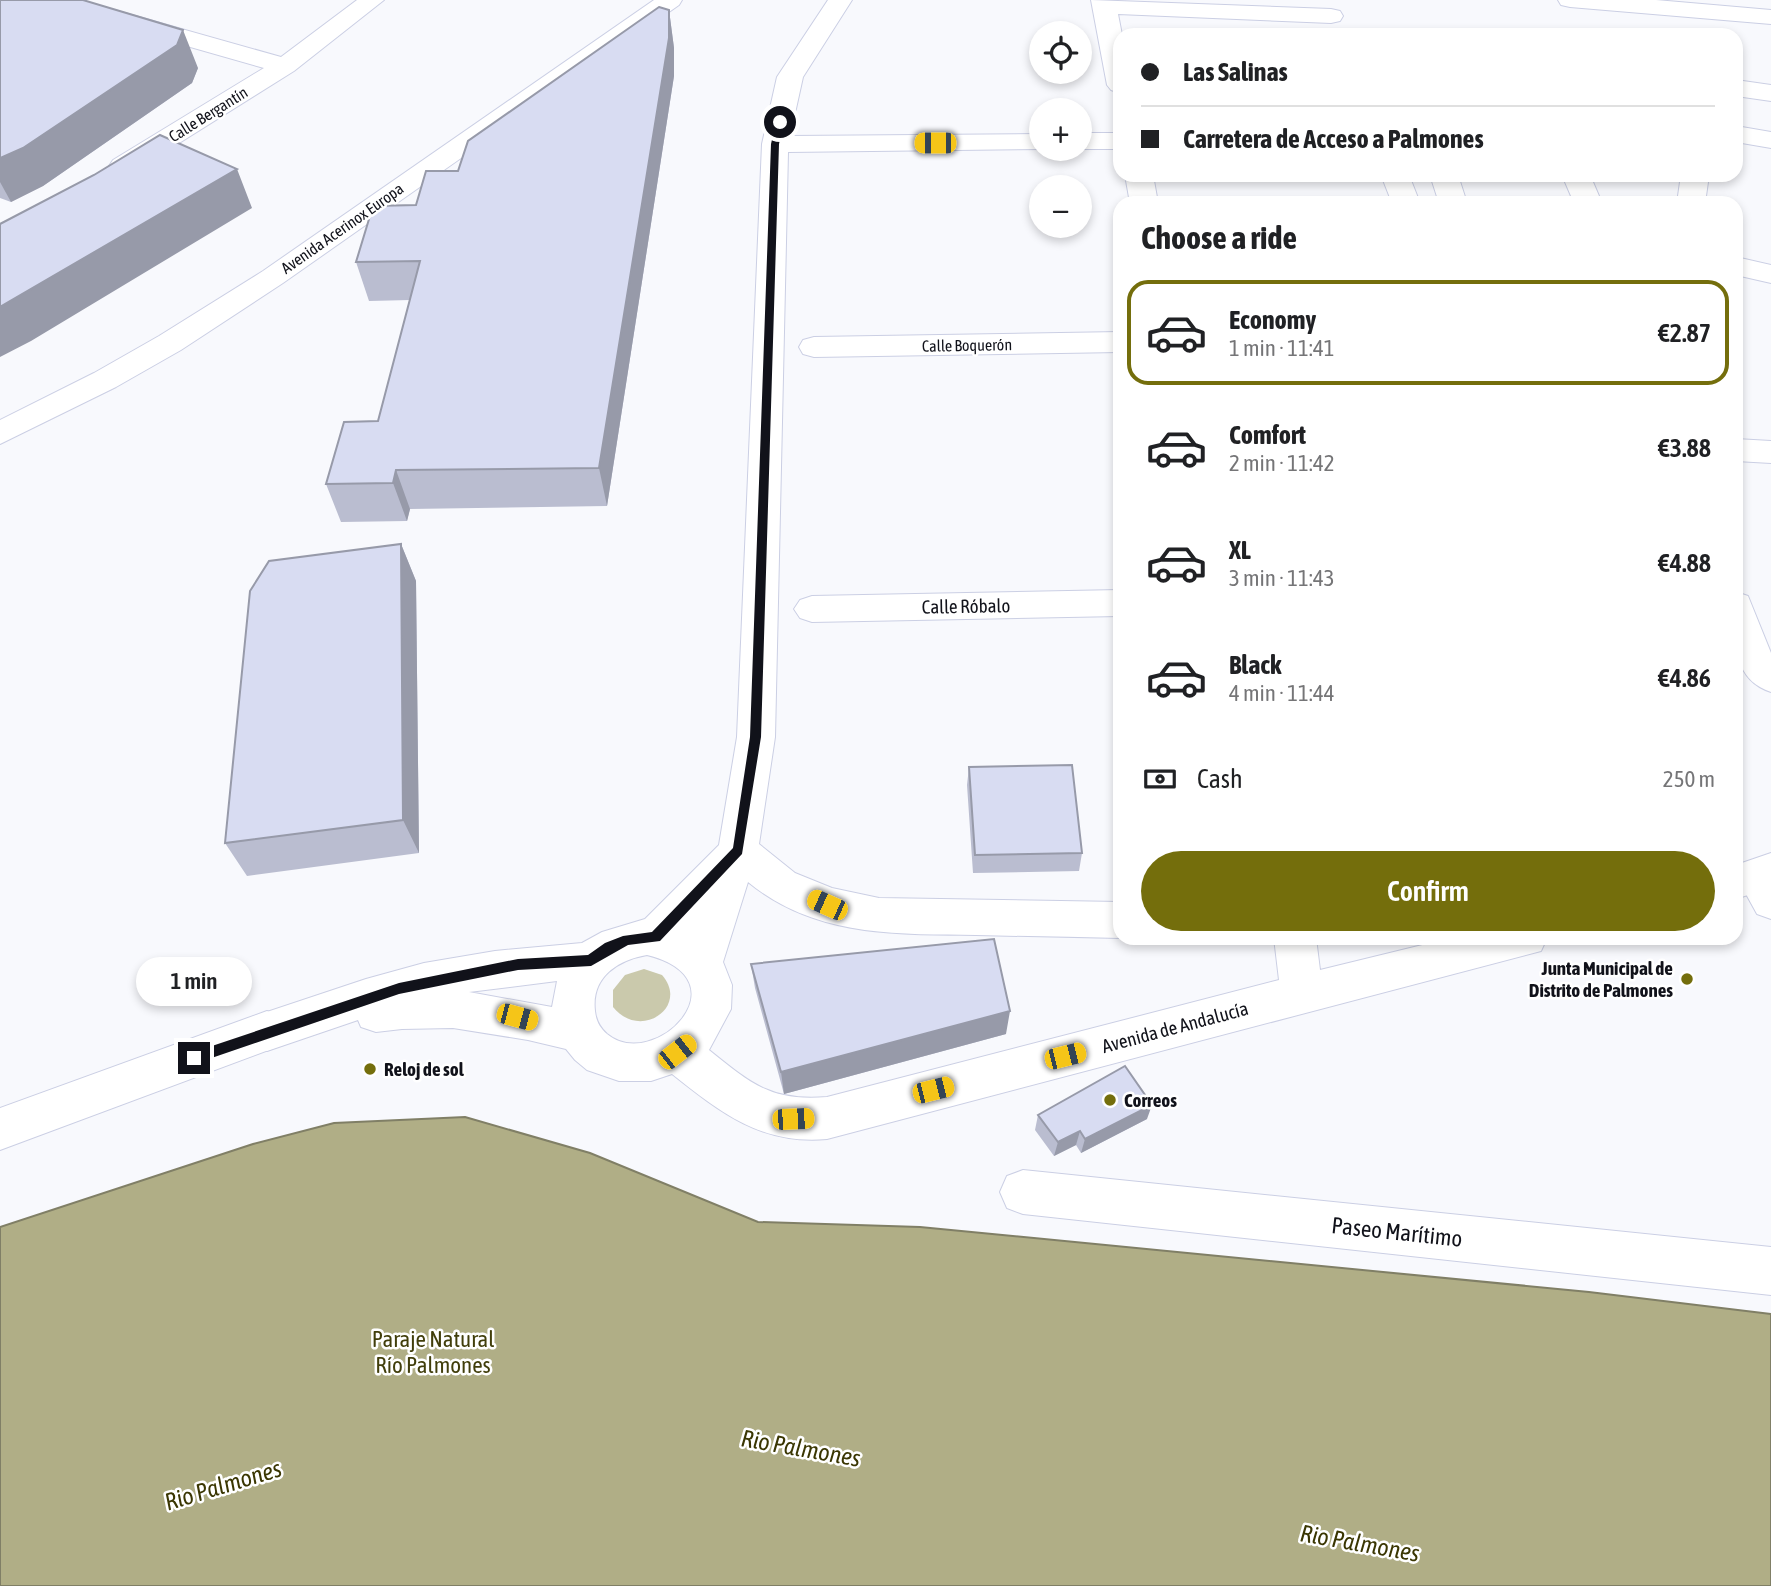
<!DOCTYPE html>
<html lang="en">
<head>
<meta charset="utf-8">
<style>
  body { margin:0; font-family:"Asap Condensed",sans-serif; background:#f2f2f2; color:#202124; height:100vh; display:flex; flex-direction:column; font-size:26px; white-space:nowrap }
  * { box-sizing:border-box; margin:0 }
  p { font-size:23px; color:#757577 }
  .icon { flex:none; width:38px; height:38px; fill:none; stroke:currentColor; stroke-width:2; stroke-linecap:round; stroke-linejoin:round }
  .map { position:relative; flex:1; overflow:hidden }
  .side { position:absolute; left:1113px; top:196px; width:630px; height:749px; display:flex; flex-direction:column; background:#fff; border-radius:21px; box-shadow:0 4px 10px #0003 }
  .side>* { flex:none }
  .top-card { position:absolute; left:1113px; top:28px; width:630px; height:154px; border-radius:21px; box-shadow:0 4px 10px #0003; display:grid; align-content:center; height:154px; padding:0 28px; background:#fff }
  .buttons { position:absolute; left:1029px; top:21px; display:grid; gap:14px }
  .buttons a { display:grid; place-items:center; width:63px; height:63px; border-radius:50%; background:#fff; box-shadow:0 4px 10px #0003; font-size:35px }
  .end { position:absolute; width:32px; height:32px; margin:-16px; border:9px solid #11121a; background:#fff; box-shadow:0 0 0 4px #fff }
  .from { border-radius:50% }
  .bubble { position:absolute; height:49px; border-radius:24px; background:#fff; box-shadow:0 4px 10px #0003; font-size:23px; font-weight:600; line-height:49px; text-align:center }
  .car { position:absolute; width:21px; height:42px; margin:-21px -10px; border-radius:9px; box-shadow:0 0 5px 2px #0007; background:linear-gradient(#f5c518 24%,#345 0 40%,#f5c518 0 76%,#345 0 86%,#f5c518 0) }
  .top-card b { display:flex; align-items:center; gap:24px; height:66px; font-size:26px }
  .top-card b+b { border-top:2px solid #e0e0e0 }
  .top-card i { width:18px; height:18px; background:#202124 }
  ul { padding:0; list-style:none }
  li { display:flex; align-items:center; gap:21px; height:105px; margin:0 14px 10px; padding:0 14px; border:4px solid transparent; border-radius:21px }
  li div { flex:1 }
  li b { display:block; font-size:26px }
  li em { font-style:normal; font-weight:600 }
  li.selected { border-color:#746e0c }
  li>.icon { width:63px; height:63px; stroke-width:1.5 }
  h2 { padding:0 28px; font-size:32px; line-height:84px }
  .pay { display:flex; align-items:center; gap:18px; height:77px; padding:0 28px; font-size:26px }
  .pay p { margin-inline-start:auto }
  .cta { display:flex; gap:14px; margin-top:auto; padding:14px 28px }
  .cta a { flex:1; height:80px; border-radius:42px; background:#746e0c; color:#fff; font-size:28px; font-weight:600; line-height:80px; text-align:center }
  .map>svg:first-child { display:block }
  .green { fill:#cac9ac }
  .water { fill:#b0ae86; stroke:#807f66; stroke-width:2 }
  .lines { fill:none; stroke-linecap:round; stroke-linejoin:round }
  .pedestrian-casing { stroke:#cbcfe4; stroke-width:2 }
  .minor-casing { stroke:#cbcfe4; stroke-width:2 }
  .tertiary-casing { stroke:#cbcfe4; stroke-width:2 }
  .pedestrian { fill:#fff; fill-rule:evenodd }
  .minor { fill:#fff; fill-rule:evenodd }
  .tertiary { fill:#fff; fill-rule:evenodd }
  .wall { fill:#babdd0 }
  .shaded-wall { fill:#979aa9 }
  .building { fill:#d8dcf2; stroke:#979aa9; stroke-width:2 }
  .route { fill:#11121a }
  .poi-dot { fill:#746e0c; stroke:#fff; stroke-width:2.5 }
  .labels { text-anchor:middle; dominant-baseline:central; stroke-width:5; stroke-linejoin:round; paint-order:stroke }
  .far-street-label { font-size:16px; fill:#11121a; stroke:#fff }
  .street-label { font-size:19px; fill:#11121a; stroke:#fff }
  .poi-label { font-size:19px; font-weight:bold; fill:#11121a; stroke:#fff; text-anchor:start }
  .near-street-label { font-size:23px; fill:#11121a; stroke:#fff }
  .near-park-label { font-size:23px; fill:#413e0b; stroke:#fff }
  .near-water-label { font-size:24px; font-style:italic; fill:#3a3602; stroke:#fff }
</style>
</head>
<body>
<div class="map">
<svg width="1771" height="1586" viewBox="0 0 1771 1586">
  <rect width="100%" height="100%" fill="#f8f9fd"/>
  <!-- green -->
  <path class="green" d="M644 969 662 975C690 1007 640 1041 613 1007V990L625 975Z"/>
  <!-- water -->
  <path class="water" d="M465 1117 590 1153 758 1222 920 1227 1589 1292 1771 1314V1586H0V1227L253 1144 334 1123Z"/>
  <g class="lines">
    <defs>
      <path id="pedestrian" d="M1736 80 1771 85V101L1736 96Z
        M1562 175H1590L1602 203H1574Z
        M1681 175H1709L1705 203H1677Z
        M1756 859 1771 865V919L1757 914 1736 876 1742 864Z
        M1023 1170 1771 1247V1295L1023 1214 1007 1208 1000 1192 1007 1176Z"/>
      <path id="minor" d="M40 0H79L281 57 357 0H384L294 71 133 172 123 174 113 172 109 166 113 160 264 68 43 5Z
        M828 0H852L803 77 790 136 1041 134V149H1046L788 152 775 737 759 844 795 873 832 888 879 898 1120 902V938C1072 937 1024 936 976 935 895 934 815 937 748 882L723 962 732 985 731 1009 709 1050C750 1083 771 1102 827 1097L1279 980 1274 938H1316L1320 970 1451 938H1547L1541 951 827 1139C761 1145 720 1112 672 1074L651 1081H619L587 1070 575 1060 566 1049 528 1040 453 1028 402 1029 376 1032 361 1027 358 1020 267 1051 252 1045 246 1031 252 1017 366 979 424 963 495 951 582 943 602 932 645 919 719 845 737 737 762 144 777 77ZM647 955C747 980 654 1073 607 1034 599 1027 596 1020 595 1011 591 977 618 960 647 955ZM557 981 552 1007 469 992Z
        M1091 0 1331 9 1340 11 1343 16 1340 21 1331 23 1118 14 1122 35H1120V93L1111 90 1107 85Z
        M1558 0H1656L1771 10V24L1570 7 1561 5Z
        M1736 126 1771 132V148L1736 142Z
        M1080 133H1120V149H1079Z
        M1125 175H1153L1158 203H1130Z
        M1381 175H1409L1420 203H1392Z
        M1430 175H1458L1467 203H1439Z
        M1736 257 1771 265V283L1736 275Z
        M1120 332V352L814 357 803 354 799 347 803 340 814 337Z
        M1736 439 1771 441V463L1736 461Z
        M1120 590V616L812 622 800 618 794 609 800 600 812 596Z
        M1736 592 1748 596 1771 653V692C1727 678 1736 629 1736 592Z
        M1771 853V887L1736 899V865Z"/>
      <path id="tertiary" d="M654 0H682L679 5 283 283 181 350 116 387 0 444V420L94 373 159 336 263 271Z
        M267 1011 282 1017 288 1031 282 1045 0 1150V1108Z"/>
    </defs>
    <!-- pedestrian casing -->
    <use href="#pedestrian" class="pedestrian-casing"/>
    <!-- minor casing -->
    <use href="#minor" class="minor-casing"/>
    <!-- tertiary casing -->
    <use href="#tertiary" class="tertiary-casing"/>
    <!-- pedestrian -->
    <use href="#pedestrian" class="pedestrian"/>
    <!-- minor -->
    <use href="#minor" class="minor"/>
    <!-- tertiary -->
    <use href="#tertiary" class="tertiary"/>
  </g>
  <!-- wall -->
  <path class="wall" d="M0 0 198 68 192 83 43 186 11 202 0 198Z
    M669 10 674 48V76L607 506 410 509 407 521 341 522 326 484 378 421 410 300 369 301 356 262 416 205 458 171Z
    M401 544 416 581 419 853 247 876 225 843Z
    M969 767 1082 853 1079 871 973 873 967 785Z
    M751 964 1006 1034 784 1094 755 988Z
    M1038 1115 1147 1119 1081 1153 1076 1145 1054 1156 1035 1130Z"/>
  <!-- shaded-wall -->
  <path class="shaded-wall" d="M669 10 674 48V76L607 506 599 468Z
    M183 30 198 68 192 83 43 186 11 202 0 182V158Z
    M237 169 252 208 31 341 0 357V307Z
    M396 470 410 509 407 521 393 483Z
    M401 544 416 581 419 853 403 820Z
    M1010 1011 1006 1034 784 1094 781 1072Z
    M1152 1105 1147 1119 1081 1153 1085 1139Z
    M1080 1131 1076 1145 1054 1156 1058 1142Z"/>
  <!-- building -->
  <path class="building" d="M0 0H83L183 30 177 45 23 148 0 158Z
    M659 7 669 10V38L599 468 396 470 393 483 326 484 344 422 378 421 420 261 356 262 373 206 416 205 426 171H458L468 141Z
    M160 135 237 169 0 307V224L94 175Z
    M401 544 403 820 225 843 250 591 269 561Z
    M1072 765 1082 853 975 855 969 767Z
    M994 939 1010 1011 781 1072 751 964Z
    M1125 1066 1152 1105 1085 1139 1080 1131 1058 1142 1038 1115Z"/>
  <!-- route -->
  <path class="route" d="M780 119 784 122 779 144 761 737 742 854 660 941 628 945 591 966 518 970 399 994 194 1064 190 1062 188 1058 194 1052 399 983 518 959 588 955 605 943 623 936 652 932 733 848 750 737 771 144 776 122Z"/>
  <!-- markers -->
  <g class="poi-dot">
    <circle cx="1687" cy="979" r="7"/>
    <circle cx="370" cy="1069" r="7"/>
    <circle cx="1110" cy="1100" r="7"/>
  </g>
  <g class="labels">
    <!-- far-street labels -->
    <g class="far-street-label">
      <text transform="translate(208 114) rotate(-32)">Calle Bergantín</text>
      <text transform="translate(342 228) rotate(-35)">Avenida Acerinox Europa</text>
      <text transform="translate(967 345) rotate(-1)">Calle Boquerón</text>
    </g>
    <!-- street labels -->
    <g class="street-label">
      <text transform="translate(966 606) rotate(-1)">Calle Róbalo</text>
      <text transform="translate(1175 1027) rotate(-15)">Avenida de Andalucía</text>
    </g>
    <!-- poi labels -->
    <g class="poi-label">
      <text x="1673" y="968" text-anchor="end">Junta Municipal de<tspan x="1673" dy="22">Distrito de Palmones</tspan></text>
      <text x="384" y="1069">Reloj de sol</text>
      <text x="1124" y="1100">Correos</text>
    </g>
    <!-- near-street labels -->
    <g class="near-street-label">
      <text transform="translate(1397 1232) rotate(6)">Paseo Marítimo</text>
    </g>
    <!-- near-park labels -->
    <g class="near-park-label">
      <text x="433" y="1339">Paraje Natural<tspan x="433" dy="26">Río Palmones</tspan></text>
    </g>
    <!-- near-water labels -->
    <g class="near-water-label">
      <text transform="translate(801 1448) rotate(10)">Rio Palmones</text>
      <text transform="translate(223 1485) rotate(-17)">Rio Palmones</text>
      <text transform="translate(1360 1543) rotate(10)">Rio Palmones</text>
    </g>
  </g>
</svg>
<div class="buttons">
<a><svg class="icon" aria-label="locate" viewBox="0 0 24 24"><circle cx="12" cy="12" r="6"/><path d="M12 2v4M12 18v4M2 12h4M18 12h4"/></svg></a>
<a>+</a>
<a>−</a>
</div>
<i class="end from" style="left:780px;top:122px"></i>
<i class="end" style="left:194px;top:1058px"></i>
<div class="bubble" style="left:136px;top:957px;width:116px">1 min</div>
<i class="car" style="left:935px;top:143px;rotate:270deg"></i>
<i class="car" style="left:827px;top:905px;rotate:294deg"></i>
<i class="car" style="left:517px;top:1017px;rotate:105deg"></i>
<i class="car" style="left:677px;top:1052px;rotate:52deg"></i>
<i class="car" style="left:1065px;top:1056px;rotate:76deg"></i>
<i class="car" style="left:933px;top:1090px;rotate:76deg"></i>
<i class="car" style="left:793px;top:1119px;rotate:88deg"></i>
<div class="top-card">
<b><i class="from"></i>Las Salinas</b>
<b><i></i>Carretera de Acceso a Palmones</b>
</div>
<section class="side">
<h2>Choose a ride</h2>
<ul>
<li class="selected"><svg class="icon" aria-label="car" viewBox="0 0 24 24"><path d="M5 17H2v-5l4-1 3-4h7l3 4 3 1v5h-3M9 17h6M6 11h13"/><circle cx="7" cy="17" r="2"/><circle cx="17" cy="17" r="2"/></svg><div><b>Economy</b><p>1 min · 11:41</p></div><em>€2.87</em></li>
<li><svg class="icon" aria-label="car" viewBox="0 0 24 24"><path d="M5 17H2v-5l4-1 3-4h7l3 4 3 1v5h-3M9 17h6M6 11h13"/><circle cx="7" cy="17" r="2"/><circle cx="17" cy="17" r="2"/></svg><div><b>Comfort</b><p>2 min · 11:42</p></div><em>€3.88</em></li>
<li><svg class="icon" aria-label="car" viewBox="0 0 24 24"><path d="M5 17H2v-5l4-1 3-4h7l3 4 3 1v5h-3M9 17h6M6 11h13"/><circle cx="7" cy="17" r="2"/><circle cx="17" cy="17" r="2"/></svg><div><b>XL</b><p>3 min · 11:43</p></div><em>€4.88</em></li>
<li><svg class="icon" aria-label="car" viewBox="0 0 24 24"><path d="M5 17H2v-5l4-1 3-4h7l3 4 3 1v5h-3M9 17h6M6 11h13"/><circle cx="7" cy="17" r="2"/><circle cx="17" cy="17" r="2"/></svg><div><b>Black</b><p>4 min · 11:44</p></div><em>€4.86</em></li>
</ul>
<div class="pay"><svg class="icon" aria-label="cash" viewBox="0 0 24 24"><path d="M3 7h18v10H3z"/><circle cx="12" cy="12" r="2"/></svg>Cash<p>250 m</p></div>
<div class="cta"><a>Confirm</a></div>
</section>
</div>
</body>
</html>
